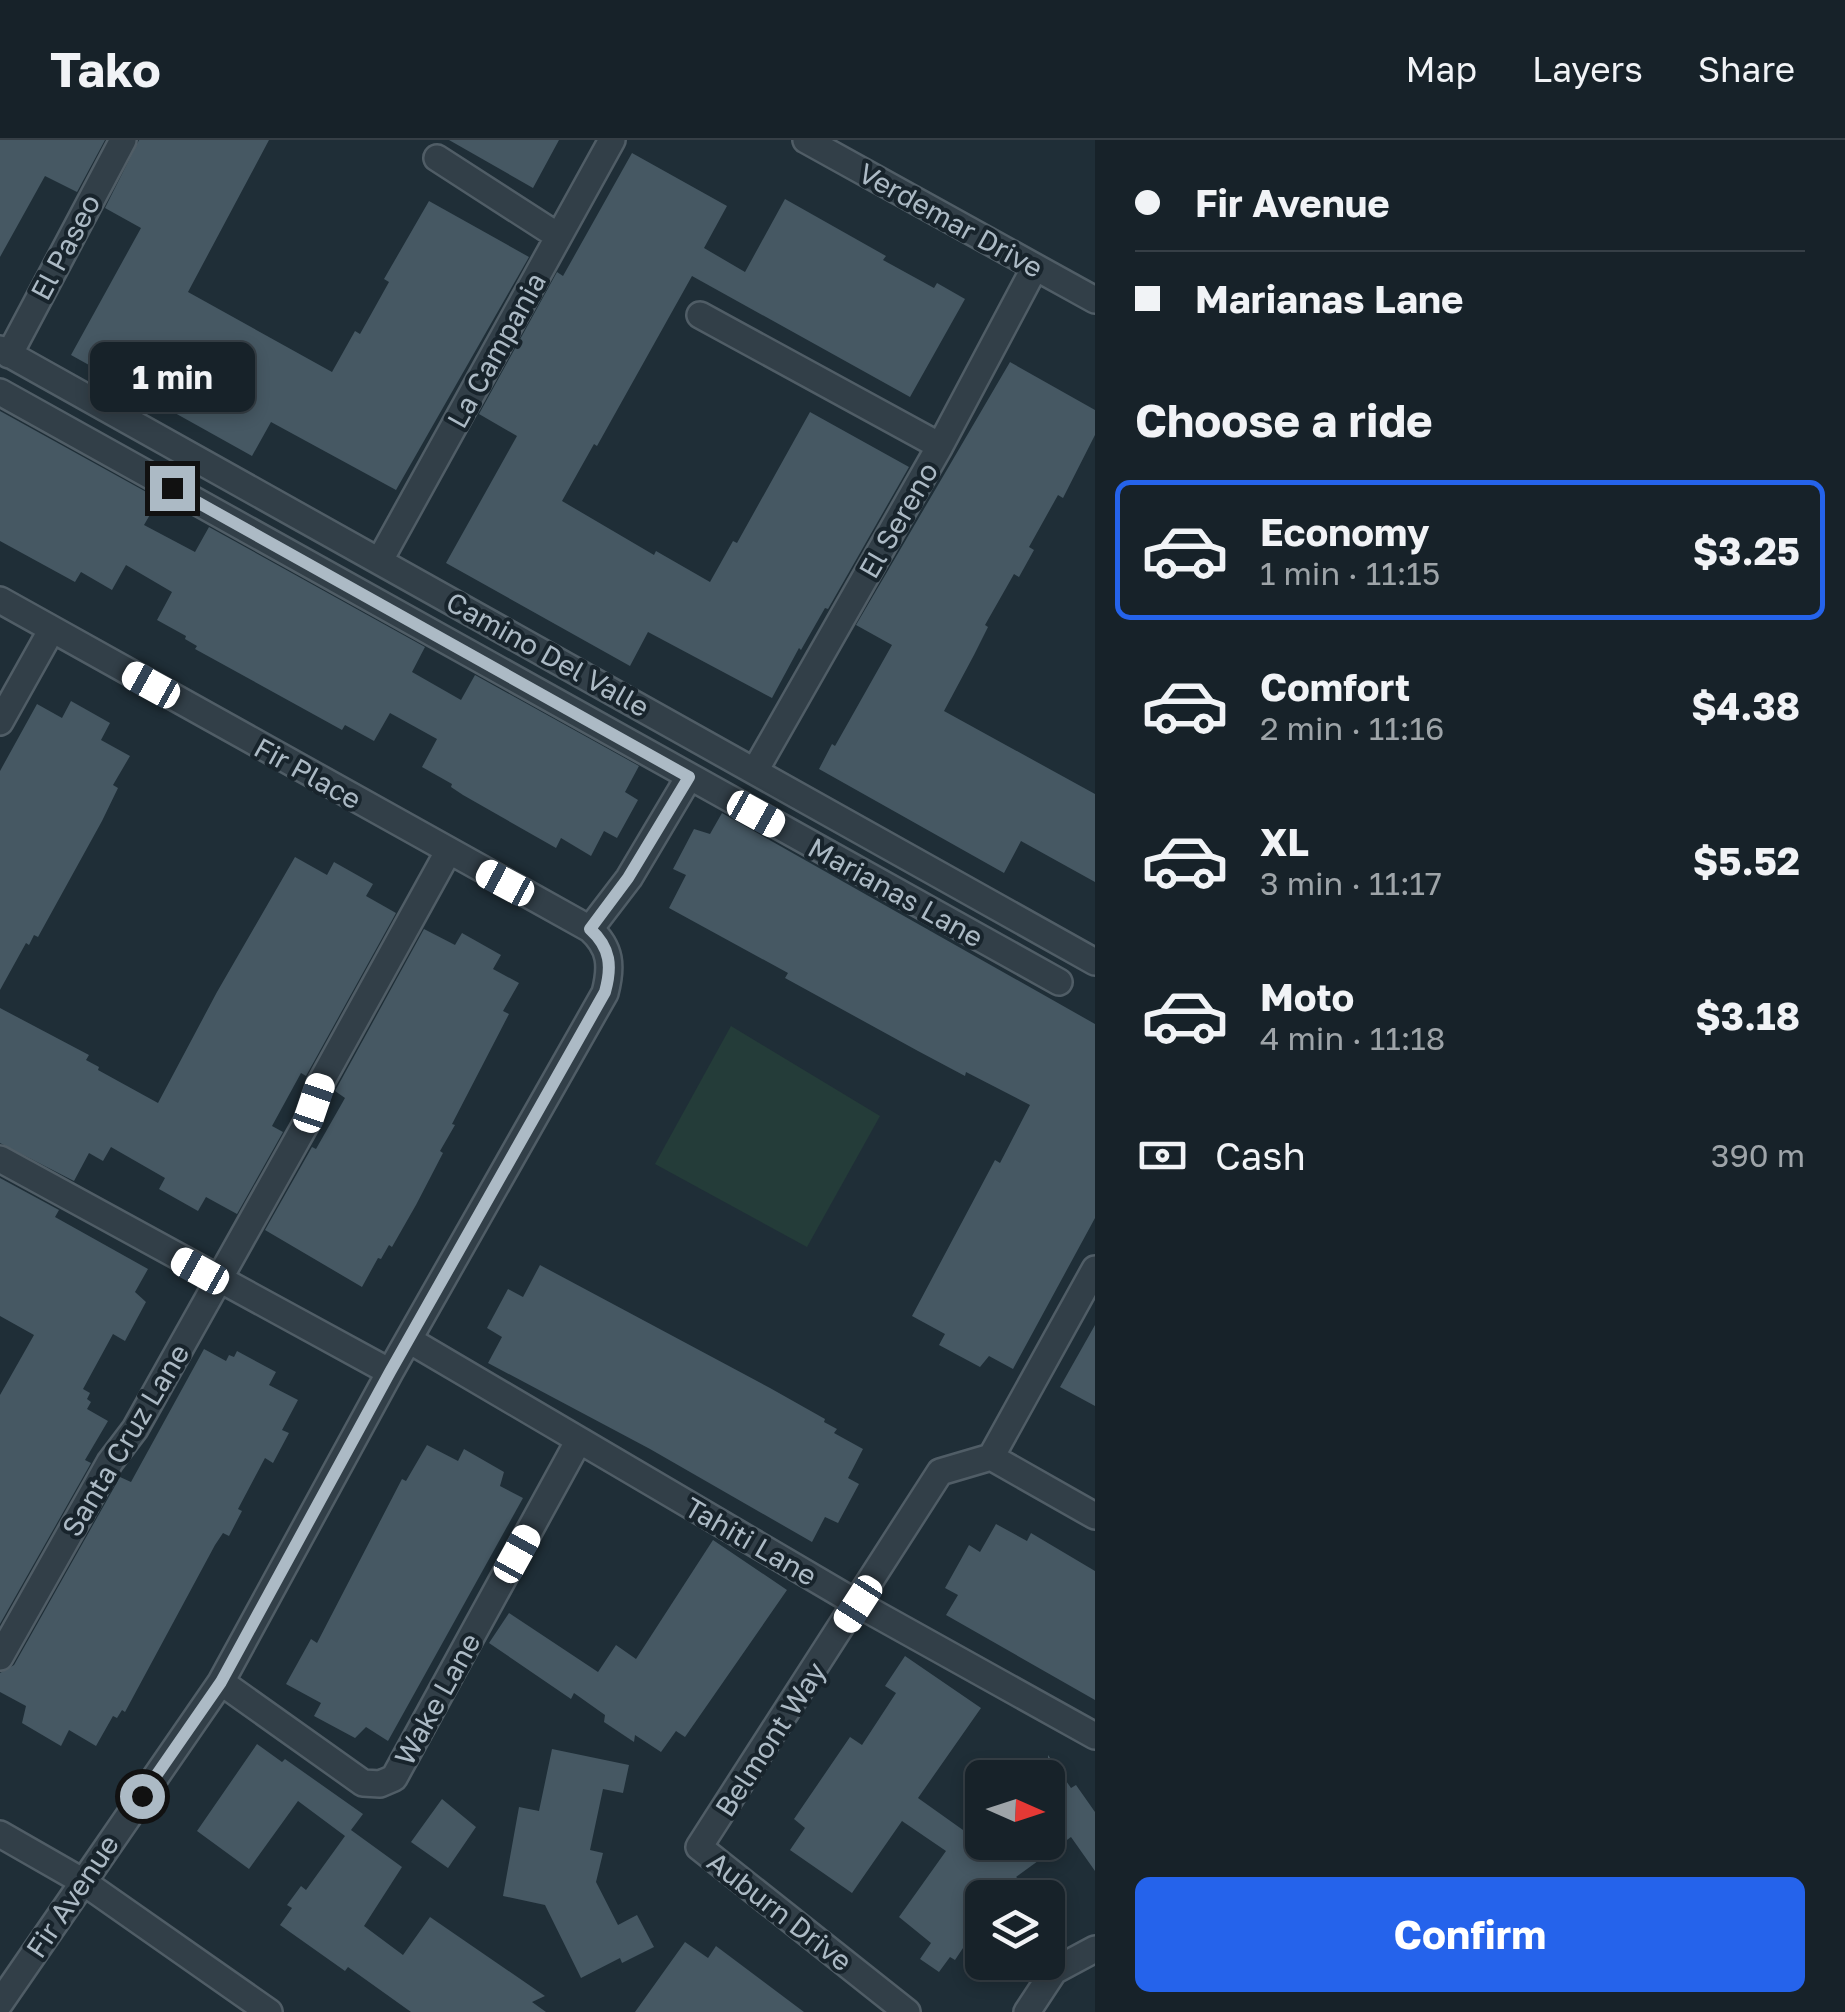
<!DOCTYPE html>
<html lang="en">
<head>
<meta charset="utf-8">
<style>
  body { margin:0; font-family:"Golos Text",sans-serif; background:#242f35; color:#f1f3f6; height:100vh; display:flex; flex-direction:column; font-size:38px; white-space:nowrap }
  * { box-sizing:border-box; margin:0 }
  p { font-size:32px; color:#9ea4a8 }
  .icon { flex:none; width:55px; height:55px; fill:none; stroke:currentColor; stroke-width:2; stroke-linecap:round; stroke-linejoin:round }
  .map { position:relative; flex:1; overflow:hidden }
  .sheet { display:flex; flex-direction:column; background:#172229; width:750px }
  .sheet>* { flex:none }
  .top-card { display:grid; align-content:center; height:220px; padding:0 40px; background:#172229 }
  .needle { width:65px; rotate:93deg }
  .buttons { position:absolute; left:965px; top:1620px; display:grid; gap:20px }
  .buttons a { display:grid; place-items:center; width:100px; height:100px; border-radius:15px; background:#172229; box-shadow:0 5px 15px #0003,0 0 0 2px #363f46; font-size:50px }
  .end { position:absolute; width:45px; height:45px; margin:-22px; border:12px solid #acbac5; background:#111; box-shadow:0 0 0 5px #111 }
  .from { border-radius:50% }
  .bubble { position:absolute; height:70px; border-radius:15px; background:#172229; box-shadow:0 5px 15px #0003,0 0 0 2px #363f46; font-size:32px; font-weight:700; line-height:70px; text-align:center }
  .car { position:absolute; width:30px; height:60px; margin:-30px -15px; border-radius:12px; box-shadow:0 0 8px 2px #0007; background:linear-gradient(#fff 24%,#345 0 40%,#fff 0 76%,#345 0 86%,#fff 0) }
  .top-card b { display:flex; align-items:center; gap:35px; height:95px; font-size:38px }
  .top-card b+b { border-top:2px solid #363f46 }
  .top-card i { width:25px; height:25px; background:#f1f3f6 }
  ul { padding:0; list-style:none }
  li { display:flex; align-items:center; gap:30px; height:140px; margin:0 20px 15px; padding:0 20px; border:5px solid transparent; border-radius:15px }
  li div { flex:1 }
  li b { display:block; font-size:38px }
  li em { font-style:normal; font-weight:700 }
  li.on { border-color:#2563eb }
  li>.icon { width:90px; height:90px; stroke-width:1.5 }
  h2 { padding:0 40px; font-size:45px; line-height:120px }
  .pay { display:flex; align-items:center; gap:25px; height:110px; padding:0 40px; font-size:38px }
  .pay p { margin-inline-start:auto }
  .primary-button { display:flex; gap:20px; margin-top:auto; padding:20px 40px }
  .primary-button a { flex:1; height:115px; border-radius:15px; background:#2563eb; color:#fff; font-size:40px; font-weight:700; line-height:115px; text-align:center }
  header { display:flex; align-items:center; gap:60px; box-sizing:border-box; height:140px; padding:0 50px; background:#172229; border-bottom:2px solid #363f46 }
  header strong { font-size:48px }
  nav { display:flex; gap:55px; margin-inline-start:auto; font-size:35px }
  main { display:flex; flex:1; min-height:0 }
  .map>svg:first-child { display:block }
  .green { fill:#243c39 }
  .building { fill:#465863 }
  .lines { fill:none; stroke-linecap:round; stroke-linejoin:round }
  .minor-casing { stroke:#505d66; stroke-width:30 }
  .minor { stroke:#323f48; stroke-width:25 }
  .route { stroke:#acbac5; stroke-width:12 }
  .labels { text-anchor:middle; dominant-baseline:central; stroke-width:8; stroke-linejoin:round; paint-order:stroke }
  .street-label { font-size:28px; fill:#acbac5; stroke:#18242c }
</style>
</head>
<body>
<header>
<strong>Tako</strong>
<nav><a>Map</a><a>Layers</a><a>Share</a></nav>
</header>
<main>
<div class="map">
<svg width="1095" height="1872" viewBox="0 0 1095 1872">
  <rect width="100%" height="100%" fill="#1f2e37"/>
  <!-- green -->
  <path class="green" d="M731 886 880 976 807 1107 655 1024Z"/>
  <!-- building -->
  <path class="building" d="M0 0H105L77 52 45 36 0 117Z
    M139 0H269L188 152 332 232 355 191 360 194 389 142 384 139 429 61 529 117 396 350 271 282 252 316 71 215 141 88 105 68Z
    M449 0H559L533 48Z
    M632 13 727 66 704 108 745 132 785 59 886 116 883 120 934 148 937 143 965 159 910 257 692 136 597 306 594 304 562 361 654 415 656 411 710 442 733 401 737 403 810 272 909 327 828 469 825 468 801 510 799 508 772 558 648 492 630 526 446 423 517 296 479 274 557 132 563 136Z
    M1010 222 1095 270V295L1063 358 1058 355 1029 407 1034 410 1019 437 1014 434 985 485 988 487 974 515 944 571 1095 654V742L1021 701 1004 733 819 629 832 604 835 606 892 505 856 485Z
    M0 271 159 359 144 385 195 412 209 387 425 507 412 532 461 560 475 535 639 626 625 652 638 660 617 698 604 691 591 716 561 698 556 708 463 655 451 647 452 644 422 627 437 599 390 573 374 601 345 585 342 590 195 509 197 506 185 499 186 496 157 480 172 452 126 425 112 450 81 432 75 442 0 401Z
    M71 561 110 583 101 600 130 616 113 645 118 648 102 681 38 797 34 795 29 805 26 803 0 850V631L37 564 62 578Z
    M722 673 1095 884V1078L1013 1229 989 1216 980 1227 939 1205 945 1194 912 1176 995 1020 1000 1023 1030 965 966 932 965 936 918 911 785 838 788 833 669 768 686 735 673 729 694 689 710 694Z
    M295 717 327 735 334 722 373 744 366 756 396 773 306 936 301 933 272 986 283 992 237 1074 206 1057 198 1071 159 1049 165 1038 111 1007 103 1021 89 1013 74 1041 0 1003V868L89 915 86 920 99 927 98 930 158 963 217 852Z
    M424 789 455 805 462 793 501 815 493 829 519 843 503 871 509 874 452 984 455 985 440 1011 443 1013 416 1065 392 1107 389 1105 381 1119 378 1118 362 1147 265 1090 312 1007 316 1009 345 958 335 951Z
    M0 1038 59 1070 55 1077 148 1129 135 1152 146 1162 125 1201 113 1194 83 1249 90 1253 87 1259 91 1262 87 1269 108 1281 85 1320 91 1323 0 1484V1255L34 1195 0 1176Z
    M540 1125 770 1248 825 1279 824 1282 837 1289 834 1293 863 1309 848 1338 859 1344 838 1383 825 1377 812 1402 650 1309 488 1223 502 1197 487 1188 508 1149 523 1157Z
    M1095 1185V1266L1060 1247Z
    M204 1209 226 1221 229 1215 234 1217 237 1211 276 1232 269 1245 298 1260 282 1290 289 1293 273 1323 265 1318 238 1369 242 1371 229 1396 223 1393 215 1405 125 1572 122 1570 117 1578 113 1576 96 1606 69 1590 61 1606 22 1583 26 1566 0 1552V1533L14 1525 120 1337 131 1342Z
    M427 1305 458 1321 464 1309 504 1332 500 1346 523 1358 388 1601 366 1587 355 1598 314 1576 321 1563 286 1544 311 1499 317 1503 402 1339 406 1341Z
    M996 1384 1027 1401 1031 1393 1095 1431V1560L946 1475 958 1455 945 1448 969 1405 980 1412Z
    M713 1400 787 1450 685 1597 676 1591 661 1612 635 1595 634 1602 604 1582 605 1575 574 1553 571 1559 489 1503 509 1473 598 1532 616 1505 636 1519Z
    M905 1516 981 1568 918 1658 963 1690 982 1662V1702H1048V1615L1071 1648 1076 1645 1095 1672V1731L1071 1697 1016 1737 1045 1758H982V1809L969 1799 955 1820 950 1817 939 1832 920 1819 931 1803 899 1777 946 1711 902 1681 852 1753 790 1710 805 1688 794 1679 850 1597 862 1605 896 1553 885 1546Z
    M257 1604 282 1622 285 1619 363 1674 351 1690 402 1727 364 1786 403 1815 430 1777 545 1856 532 1862 546 1872H411L348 1827 345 1831 280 1785 292 1768 287 1765 301 1746 306 1750 345 1696 298 1661 249 1729 197 1691Z
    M552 1609 629 1625 623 1653 603 1649 590 1710 603 1713 596 1742 618 1785 637 1775 654 1807 622 1823 620 1818 581 1838 545 1765 503 1756 519 1667 539 1671Z
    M442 1659 476 1687 448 1728 411 1702Z
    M685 1802 708 1818 716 1806 804 1872H635Z"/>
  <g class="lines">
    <defs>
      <path id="minor" d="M806 0 1095 160
        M437 18 558 96
        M700 175 940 306
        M0 209 1095 822
        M9 215 123 0
        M0 252 1059 842
        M380 420 612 0
        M0 460 590 789C611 808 612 826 605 853L390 1232 221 1542 0 1863
        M0 582 52 489
        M756 629 940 306 1035 127
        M590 789 629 738 689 637
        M0 1019 390 1232
        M409 1200 858 1464 1095 1596
        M991 1317 1095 1129
        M991 1317 1095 1376
        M0 1517 110 1322 135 1289 307 982 320 944 448 712
        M221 1542 363 1643 380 1644 394 1638 579 1300
        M0 1694 82 1741 269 1872
        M907 1872 699 1707 940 1332 991 1317
        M1027 1872 1054 1831 1095 1809"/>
    </defs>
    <!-- minor casing -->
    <use href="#minor" class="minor-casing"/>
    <!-- minor -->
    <use href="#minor" class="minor"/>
  </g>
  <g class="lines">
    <!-- route -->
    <path class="route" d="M142 1656 221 1542 390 1232 605 852C612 827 611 808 590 789L628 738 689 637 172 348"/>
  </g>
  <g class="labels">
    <!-- street labels -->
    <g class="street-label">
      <text transform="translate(951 80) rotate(29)">Verdemar Drive</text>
      <text transform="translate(65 107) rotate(-62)">El Paseo</text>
      <text transform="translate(496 210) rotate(-61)">La Campania</text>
      <text transform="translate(898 380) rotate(-60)">El Sereno</text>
      <text transform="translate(548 514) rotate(29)">Camino Del Valle</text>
      <text transform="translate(308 633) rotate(29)">Fir Place</text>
      <text transform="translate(896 752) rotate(29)">Marianas Lane</text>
      <text transform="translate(125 1300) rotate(-59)">Santa Cruz Lane</text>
      <text transform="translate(751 1401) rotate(30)">Tahiti Lane</text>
      <text transform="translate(437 1559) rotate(-61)">Wake Lane</text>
      <text transform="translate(770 1599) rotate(-57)">Belmont Way</text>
      <text transform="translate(72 1756) rotate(-56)">Fir Avenue</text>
      <text transform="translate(780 1771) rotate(38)">Auburn Drive</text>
    </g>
  </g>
</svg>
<div class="buttons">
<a><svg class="needle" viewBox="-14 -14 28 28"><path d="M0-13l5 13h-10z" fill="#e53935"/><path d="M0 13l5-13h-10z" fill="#9ea4a8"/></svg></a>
<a><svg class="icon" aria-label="layers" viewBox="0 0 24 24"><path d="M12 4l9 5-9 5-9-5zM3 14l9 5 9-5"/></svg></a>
</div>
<i class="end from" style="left:142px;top:1656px"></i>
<i class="end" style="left:172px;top:348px"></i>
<div class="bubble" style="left:90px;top:202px;width:165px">1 min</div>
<i class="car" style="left:151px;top:545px;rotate:299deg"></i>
<i class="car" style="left:756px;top:674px;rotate:119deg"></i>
<i class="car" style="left:505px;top:743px;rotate:298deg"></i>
<i class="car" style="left:314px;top:963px;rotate:19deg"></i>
<i class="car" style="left:200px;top:1131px;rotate:299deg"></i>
<i class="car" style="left:517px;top:1414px;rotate:29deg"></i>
<i class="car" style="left:858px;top:1464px;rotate:213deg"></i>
</div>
<section class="sheet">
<div class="top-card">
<b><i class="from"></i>Fir Avenue</b>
<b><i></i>Marianas Lane</b>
</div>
<h2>Choose a ride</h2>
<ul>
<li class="on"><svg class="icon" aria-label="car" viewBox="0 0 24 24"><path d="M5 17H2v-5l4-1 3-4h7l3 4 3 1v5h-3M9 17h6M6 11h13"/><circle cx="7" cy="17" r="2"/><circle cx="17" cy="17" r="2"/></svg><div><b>Economy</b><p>1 min · 11:15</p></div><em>$3.25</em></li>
<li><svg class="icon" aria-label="car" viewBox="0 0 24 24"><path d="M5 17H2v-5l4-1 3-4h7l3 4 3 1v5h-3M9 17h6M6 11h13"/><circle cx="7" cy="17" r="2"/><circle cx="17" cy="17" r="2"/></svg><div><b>Comfort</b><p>2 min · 11:16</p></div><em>$4.38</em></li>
<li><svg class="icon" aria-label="car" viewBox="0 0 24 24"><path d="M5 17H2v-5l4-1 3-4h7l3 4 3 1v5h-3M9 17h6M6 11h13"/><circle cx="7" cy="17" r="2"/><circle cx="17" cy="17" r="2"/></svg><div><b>XL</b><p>3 min · 11:17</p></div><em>$5.52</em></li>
<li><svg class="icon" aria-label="car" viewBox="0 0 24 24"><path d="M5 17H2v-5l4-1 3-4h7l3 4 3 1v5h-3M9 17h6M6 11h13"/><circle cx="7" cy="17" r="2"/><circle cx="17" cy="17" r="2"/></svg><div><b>Moto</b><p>4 min · 11:18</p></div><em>$3.18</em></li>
</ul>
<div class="pay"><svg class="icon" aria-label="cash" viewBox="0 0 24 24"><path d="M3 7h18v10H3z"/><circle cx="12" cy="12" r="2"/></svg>Cash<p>390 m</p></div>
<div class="primary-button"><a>Confirm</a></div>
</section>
</main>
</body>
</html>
